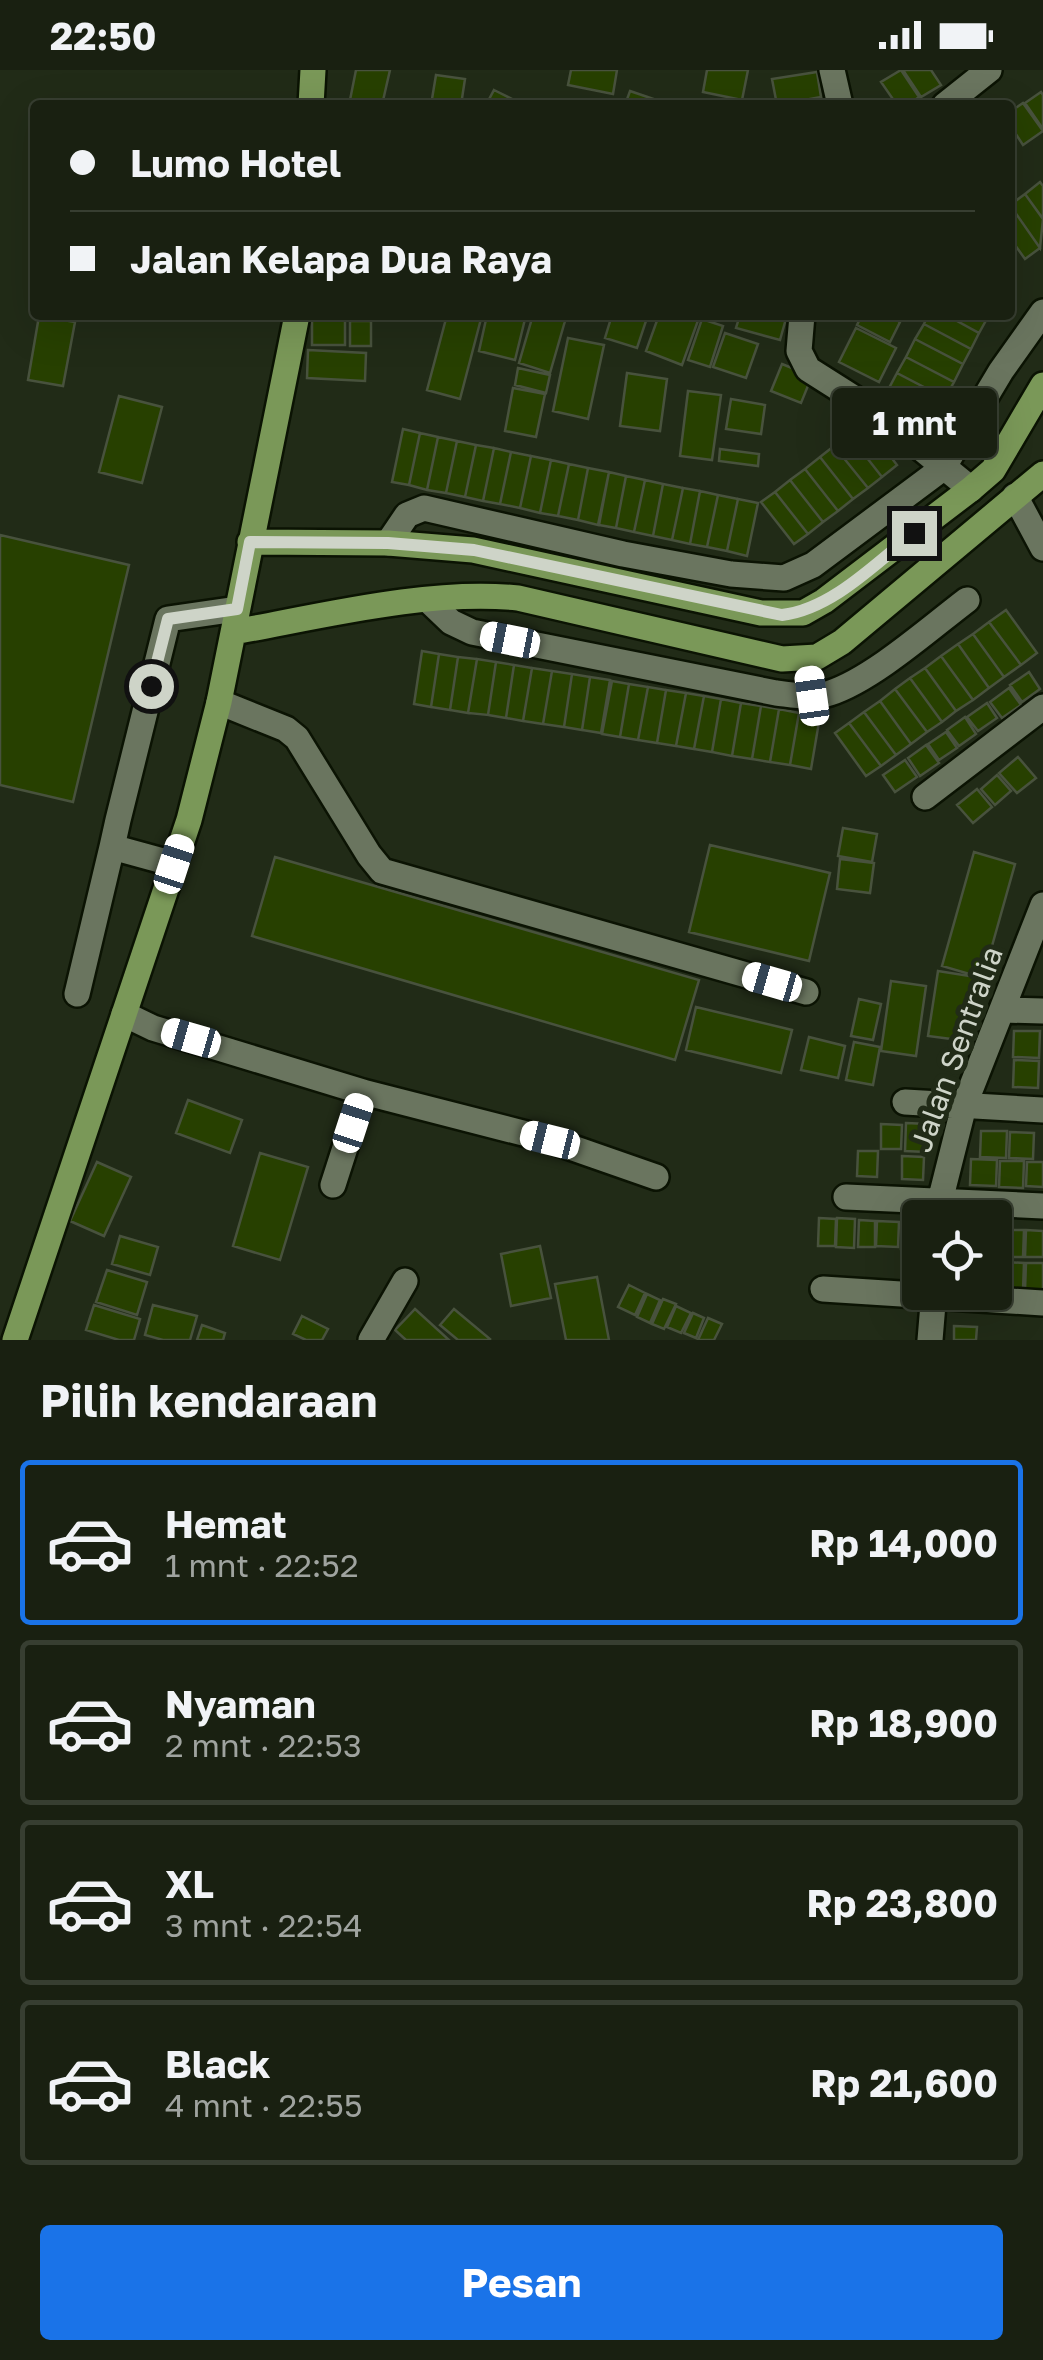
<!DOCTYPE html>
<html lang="id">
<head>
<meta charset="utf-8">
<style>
  body { margin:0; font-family:"Golos Text",sans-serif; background:#22281a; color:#f1f3f6; height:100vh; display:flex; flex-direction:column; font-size:38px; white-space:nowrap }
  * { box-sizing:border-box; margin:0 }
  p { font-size:32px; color:#9fa39f }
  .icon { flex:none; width:55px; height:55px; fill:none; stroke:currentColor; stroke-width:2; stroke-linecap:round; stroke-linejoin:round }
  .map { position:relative; height:1270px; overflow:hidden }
  .drawer { display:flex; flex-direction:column; background:#192011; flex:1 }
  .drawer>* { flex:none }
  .top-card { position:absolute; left:30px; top:30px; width:985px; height:220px; border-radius:10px; box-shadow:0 10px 40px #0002,0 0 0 2px #373e31; display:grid; align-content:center; height:220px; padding:0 40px; background:#192011 }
  .tools { position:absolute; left:902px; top:1130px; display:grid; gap:20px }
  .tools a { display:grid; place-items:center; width:110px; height:110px; border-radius:10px; background:#192011; box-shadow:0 10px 40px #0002,0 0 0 2px #373e31; font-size:50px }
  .end { position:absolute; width:45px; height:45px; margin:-22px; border:12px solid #ced4c8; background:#111; box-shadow:0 0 0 5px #111 }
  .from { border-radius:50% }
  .bubble { position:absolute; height:70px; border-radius:10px; background:#192011; box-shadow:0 10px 40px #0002,0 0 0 2px #373e31; font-size:32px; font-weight:700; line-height:70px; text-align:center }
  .car { position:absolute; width:30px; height:60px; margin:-30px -15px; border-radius:12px; box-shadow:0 0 8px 2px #0007; background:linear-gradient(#fff 24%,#345 0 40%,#fff 0 76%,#345 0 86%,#fff 0) }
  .top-card b { display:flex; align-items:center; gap:35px; height:95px; font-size:38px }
  .top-card b+b { border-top:2px solid #373e31 }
  .top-card i { width:25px; height:25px; background:#f1f3f6 }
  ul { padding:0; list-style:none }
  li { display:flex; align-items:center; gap:30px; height:165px; margin:0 20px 15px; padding:0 20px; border:5px solid #373e31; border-radius:10px }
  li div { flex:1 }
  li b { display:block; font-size:38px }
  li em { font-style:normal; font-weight:700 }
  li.current { border-color:#1a73e8 }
  li>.icon { width:90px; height:90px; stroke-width:1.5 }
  h2 { padding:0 40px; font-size:45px; line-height:120px }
  .primary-button { display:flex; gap:20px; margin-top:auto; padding:20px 40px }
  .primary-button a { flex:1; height:115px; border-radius:10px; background:#1a73e8; color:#fff; font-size:40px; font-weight:700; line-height:115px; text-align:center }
  .status { display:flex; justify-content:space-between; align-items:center; height:70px; padding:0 50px; background:#192011; direction:ltr }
  .status svg { height:28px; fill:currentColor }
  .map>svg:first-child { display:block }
  .building { fill:#274000; stroke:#48523d; stroke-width:2.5 }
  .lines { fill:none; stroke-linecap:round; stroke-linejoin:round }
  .minor-casing { stroke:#0b1303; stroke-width:30 }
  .major-casing { stroke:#0b1303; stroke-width:30 }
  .minor { stroke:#6a755f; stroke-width:25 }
  .major { stroke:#7a9858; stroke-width:25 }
  .route { stroke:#ced4c8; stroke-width:12 }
  .labels { text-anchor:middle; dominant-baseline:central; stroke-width:10; stroke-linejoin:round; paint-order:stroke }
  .street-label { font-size:30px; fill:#ced4c8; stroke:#212b17 }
</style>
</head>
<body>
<div class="status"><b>22:50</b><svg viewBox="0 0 49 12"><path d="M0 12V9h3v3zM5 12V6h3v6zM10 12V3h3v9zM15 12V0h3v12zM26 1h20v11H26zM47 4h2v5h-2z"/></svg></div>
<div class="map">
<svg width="1043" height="1270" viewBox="0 0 1043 1270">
  <rect width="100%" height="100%" fill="#212b17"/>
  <!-- building -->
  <path class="building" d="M356 0H390L382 35H349Z
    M571 0H617L613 24 568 15Z
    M707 0H748L742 30 703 22Z
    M901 0 919 27 908 35H897L881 12Z
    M903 0H931L941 15 921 27Z
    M817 2 821 27 777 35 772 9Z
    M436 5 465 9 461 35H431Z
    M494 20 524 35H486Z
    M630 21 671 35H625Z
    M1041 22 1043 25V59L1025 33Z
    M1023 33 1043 61 1023 75 1010 55V42Z
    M1040 112 1043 116V149L1025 124Z
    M1025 124 1043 149 1040 178 1010 135Z
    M1010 135 1040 178 1025 189 1010 168Z
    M312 245H345V275H312Z
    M447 245H482L460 329 427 320Z
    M487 245H526L515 290 479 281Z
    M533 245 565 251 550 303 519 293Z
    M612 245H648L637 278 605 268Z
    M659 245H700L682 295 646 281Z
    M740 245H787L780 270 736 258Z
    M862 245H886L900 252 890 272 857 255Z
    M928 245H946L979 263 971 279 924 254Z
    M946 245H989L979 263Z
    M39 246 75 252 63 316 28 310Z
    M702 249 723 256 710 297 688 290Z
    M350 251H371V276H350Z
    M924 254 971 279 963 294 915 269Z
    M856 258 896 278 879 312 839 292Z
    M725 263 758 274 746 308 713 297Z
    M568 268 604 275 588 349 553 341Z
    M915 269 963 294 954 312 906 287Z
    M308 280 366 283 365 311 307 308Z
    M906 287 954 312 945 328 897 303Z
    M782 294 812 306 801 333 771 321Z
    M518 298 550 305 546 323 515 315Z
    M627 303 667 309 660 361 620 356Z
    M897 303 945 328 936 345 888 320Z
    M513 318 545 324 536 367 505 361Z
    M888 320 936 345 928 360 880 335Z
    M688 321 721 325 712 390 680 386Z
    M119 326 162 337 142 413 99 402Z
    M731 329 765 335 761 364 726 359Z
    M864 352 897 395 882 407 849 365Z
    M403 359 420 363 409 415 392 412Z
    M420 363 438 367 427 420 409 415Z
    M849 365 882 407 868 418 834 376Z
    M438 367 457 371 446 423 427 420Z
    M457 371 476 375 465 427 446 423Z
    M476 375 494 378 483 431 465 427Z
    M834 376 868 418 853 429 820 387Z
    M494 378 511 382 500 434 483 431Z
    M720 379 759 384 758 396 719 391Z
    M511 382 531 386 520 438 500 434Z
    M531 386 551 390 540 443 520 438Z
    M820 387 853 429 838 441 805 399Z
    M551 390 569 394 558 446 540 443Z
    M569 394 588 398 578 450 558 446Z
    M588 398 609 402 598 455 578 450Z
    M805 399 838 441 823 452 790 410Z
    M609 402 626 406 616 458 599 455Z
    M626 406 645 410 634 462 616 458Z
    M645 410 663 414 653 466 634 462Z
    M790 410 823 452 808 464 775 422Z
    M663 414 683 418 672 470 653 466Z
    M683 418 700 421 690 474 672 470Z
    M700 421 718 425 707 477 690 474Z
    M775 422 808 464 794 474 761 432Z
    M718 425 738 429 727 481 707 477Z
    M738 429 758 433 747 486 727 481Z
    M0 465 129 495 73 732 0 715Z
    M1006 540 1037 583 1021 595 989 552Z
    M989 552 1021 595 1004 607 973 564Z
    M973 564 1004 607 989 618 958 574Z
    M958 574 989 618 973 630 941 586Z
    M422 581 439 584 431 637 414 634Z
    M439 584 458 587 450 640 431 637Z
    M941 586 973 630 956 641 925 598Z
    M458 587 477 589 468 643 450 640Z
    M477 589 496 592 488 645 468 643Z
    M496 592 514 595 506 648 488 645Z
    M514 595 532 598 523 651 506 648Z
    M532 598 552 601 543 654 523 651Z
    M925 598 956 641 942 652 910 608Z
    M552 601 572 604 564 657 543 654Z
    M1029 602 1040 619 1022 632 1010 615Z
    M572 604 590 607 582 660 564 657Z
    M590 607 610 610 601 663 582 660Z
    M910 608 942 652 927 662 895 619Z
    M612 611 629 614 620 667 602 664Z
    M629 614 648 617 638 670 620 667Z
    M648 617 666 620 657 673 638 670Z
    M1009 618 1021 635 1002 648 990 632Z
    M895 619 927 662 911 674 880 631Z
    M666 620 686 623 676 676 657 673Z
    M686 623 704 626 694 679 676 676Z
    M704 626 721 629 712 682 694 679Z
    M721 629 741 633 732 686 712 682Z
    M880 631 911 674 896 685 864 642Z
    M741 633 761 636 752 689 732 686Z
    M987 633 997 648 978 661 967 647Z
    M761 636 779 639 770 692 752 689Z
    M779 639 799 643 790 695 770 692Z
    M864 642 896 685 881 696 849 653Z
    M799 643 820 646 811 699 790 695Z
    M965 647 976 664 959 676 947 660Z
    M849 653 881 696 866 706 835 663Z
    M946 662 957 678 939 690 928 674Z
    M926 675 939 693 920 706 908 688Z
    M1018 687 1036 708 1017 723 999 703Z
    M905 690 917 707 895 722 883 705Z
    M997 705 1011 721 995 735 981 719Z
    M977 719 992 737 973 753 957 735Z
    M843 758 877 764 872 792 838 786Z
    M710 775 830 803 809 891 689 862Z
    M974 782 1015 794 983 908 942 896Z
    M275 787 699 910 675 990 252 866Z
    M840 789 874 793 870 823 837 819Z
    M938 901 976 907 967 971 928 966Z
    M891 911 926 916 916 986 881 981Z
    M859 929 881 934 873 970 851 966Z
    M696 937 792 960 781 1003 686 980Z
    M1014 961H1040L1039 988 1013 987Z
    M809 967 845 976 838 1008 801 1000Z
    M854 972 880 977 873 1015 846 1010Z
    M1014 990 1039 991 1038 1018 1013 1017Z
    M188 1030 242 1050 230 1083 176 1063Z
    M906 1053 928 1054 927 1082 905 1081Z
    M881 1054 902 1055 901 1079H881Z
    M981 1061H1007L1006 1088 980 1087Z
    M1010 1062 1034 1063 1033 1089 1009 1088Z
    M858 1081H878L877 1107 857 1106Z
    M260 1083 308 1097 280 1190 233 1176Z
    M902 1086 924 1087 923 1110 902 1109Z
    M971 1089 997 1090 996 1116 970 1115Z
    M1000 1091H1024L1023 1118 999 1117Z
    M97 1092 131 1107 104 1166 70 1151Z
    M1027 1092H1043V1117L1026 1116Z
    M819 1148 836 1149 835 1176H818Z
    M837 1148 855 1149 854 1178 836 1177Z
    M859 1150 875 1151V1177H858Z
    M877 1151 899 1152 898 1177 876 1176Z
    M902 1154 920 1155 919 1180 901 1179Z
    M1005 1160H1024L1023 1187H1004Z
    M1026 1160 1043 1161V1187H1025Z
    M120 1166 158 1177 150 1205 112 1194Z
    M540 1176 551 1228 511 1236 501 1184Z
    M1005 1192 1024 1193 1023 1220 1004 1219Z
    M1026 1193H1043V1220H1025Z
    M107 1200 147 1212 137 1245 96 1232Z
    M597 1207 609 1270H566L555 1214Z
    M629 1215 645 1223 635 1245 618 1237Z
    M647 1224 660 1230 650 1253 637 1247Z
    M663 1229 676 1234 664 1259 652 1254Z
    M94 1235 140 1249 134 1270H119L86 1260Z
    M153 1235 197 1246 190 1270H163L145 1265Z
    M676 1236 691 1243 681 1263 667 1257Z
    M415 1239 449 1270H406L395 1260Z
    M454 1239 490 1269 489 1270H458L440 1255Z
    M693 1243 704 1248 696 1268 684 1263Z
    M302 1246 328 1259 322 1270H306L293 1264Z
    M708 1248 722 1254 714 1270H698Z
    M202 1255 225 1263 223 1270H197Z
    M954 1256 977 1257 976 1270H954Z"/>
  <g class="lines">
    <defs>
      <path id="minor" d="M832 0 840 35
        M945 35 989 0
        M802 245 799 281 808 299 879 344 971 419
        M1015 426 1043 478
        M388 473 407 445 424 438 623 484 731 504 784 508 813 495 943 398 1001 301 1043 242
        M429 531 451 552 472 562 776 623C794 625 812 629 830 623 873 609 930 558 967 530
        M219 632 286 659 297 668 369 785 382 801 806 922
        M925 727 1043 637
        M174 794 112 777 118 750 168 549 237 539
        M77 924 112 777
        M1003 940 1043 941
        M124 944 153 958 363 1022 550 1070 656 1107
        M905 1032 1043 1040
        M333 1115 363 1022
        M846 1127 1043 1136
        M939 1148 940 1131 964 1036 1043 835
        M823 1219 1043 1233
        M371 1270 405 1211
        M930 1270 934 1222"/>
      <path id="major" d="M311 35 313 0
        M250 472 388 473 473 480 761 543H803L824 531 971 419 993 400 1043 315
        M234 562C322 546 429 519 518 528L782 589 817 587 842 572 1043 404
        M15 1270 189 750 219 632 297 245"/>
    </defs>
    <!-- minor casing -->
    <use href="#minor" class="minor-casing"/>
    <!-- major casing -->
    <use href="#major" class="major-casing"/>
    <!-- minor -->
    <use href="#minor" class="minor"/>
    <!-- major -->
    <use href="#major" class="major"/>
  </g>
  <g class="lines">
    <!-- route -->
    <path class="route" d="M151 616 168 549 237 539 250 472 388 473 474 480 782 545C832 539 876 493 914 463"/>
  </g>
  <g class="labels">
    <!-- street labels -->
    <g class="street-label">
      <text transform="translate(956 979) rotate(-70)">Jalan Sentralia</text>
    </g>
  </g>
</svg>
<div class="tools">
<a><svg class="icon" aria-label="locate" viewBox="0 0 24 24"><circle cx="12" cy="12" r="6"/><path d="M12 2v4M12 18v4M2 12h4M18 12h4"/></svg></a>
</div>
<i class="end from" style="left:151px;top:616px"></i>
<i class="end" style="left:914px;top:463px"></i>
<div class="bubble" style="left:832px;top:318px;width:165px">1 mnt</div>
<i class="car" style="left:510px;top:570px;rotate:281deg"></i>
<i class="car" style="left:812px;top:626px;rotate:352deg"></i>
<i class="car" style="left:174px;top:794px;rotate:18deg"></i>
<i class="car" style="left:772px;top:912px;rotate:286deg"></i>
<i class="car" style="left:191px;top:968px;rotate:286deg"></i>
<i class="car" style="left:353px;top:1053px;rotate:18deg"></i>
<i class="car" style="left:550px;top:1070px;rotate:284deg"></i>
<div class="top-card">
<b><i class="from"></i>Lumo Hotel</b>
<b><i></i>Jalan Kelapa Dua Raya</b>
</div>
</div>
<section class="drawer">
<h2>Pilih kendaraan</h2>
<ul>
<li class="current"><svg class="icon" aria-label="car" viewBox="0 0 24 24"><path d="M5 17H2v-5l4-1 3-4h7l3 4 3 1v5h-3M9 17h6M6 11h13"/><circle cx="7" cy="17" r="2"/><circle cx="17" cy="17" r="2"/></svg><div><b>Hemat</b><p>1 mnt · 22:52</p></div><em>Rp 14,000</em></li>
<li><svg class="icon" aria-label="car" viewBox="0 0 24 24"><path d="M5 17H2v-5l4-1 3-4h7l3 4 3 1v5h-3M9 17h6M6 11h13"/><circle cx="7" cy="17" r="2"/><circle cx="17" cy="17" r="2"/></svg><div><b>Nyaman</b><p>2 mnt · 22:53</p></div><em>Rp 18,900</em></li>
<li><svg class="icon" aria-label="car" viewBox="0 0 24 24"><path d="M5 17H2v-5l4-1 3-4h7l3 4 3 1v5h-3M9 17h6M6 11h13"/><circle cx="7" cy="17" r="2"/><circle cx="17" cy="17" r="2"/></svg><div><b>XL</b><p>3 mnt · 22:54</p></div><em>Rp 23,800</em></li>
<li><svg class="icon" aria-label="car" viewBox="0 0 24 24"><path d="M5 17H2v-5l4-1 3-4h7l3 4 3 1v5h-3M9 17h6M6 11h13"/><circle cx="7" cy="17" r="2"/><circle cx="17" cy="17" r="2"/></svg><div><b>Black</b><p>4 mnt · 22:55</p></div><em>Rp 21,600</em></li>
</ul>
<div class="primary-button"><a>Pesan</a></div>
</section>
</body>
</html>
